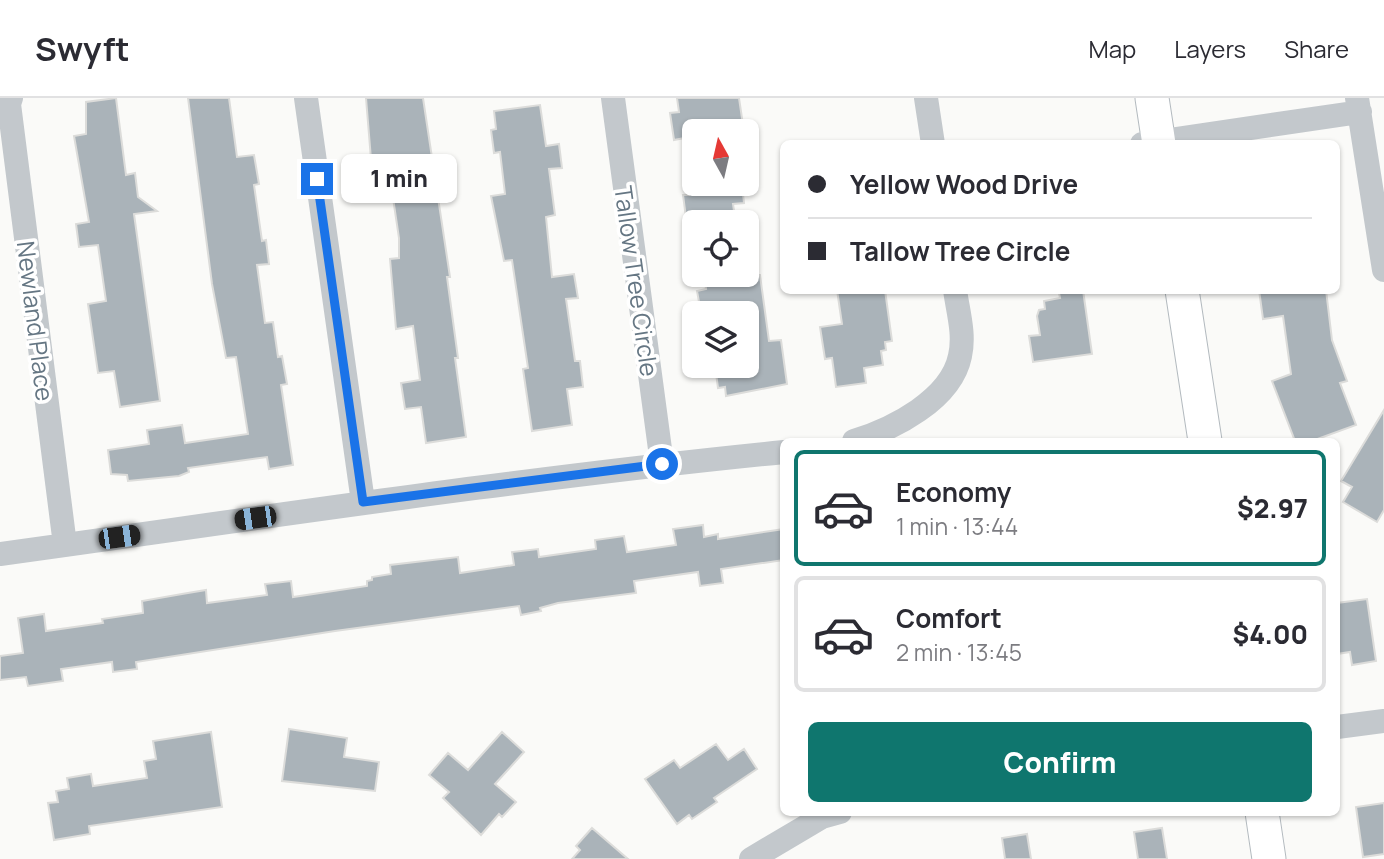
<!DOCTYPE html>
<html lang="en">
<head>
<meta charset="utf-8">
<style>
  body { margin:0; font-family:Manrope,sans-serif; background:#f2f2f3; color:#2b2b33; height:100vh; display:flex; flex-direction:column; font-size:26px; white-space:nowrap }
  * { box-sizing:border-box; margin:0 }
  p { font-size:23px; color:#7c7c81 }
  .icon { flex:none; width:38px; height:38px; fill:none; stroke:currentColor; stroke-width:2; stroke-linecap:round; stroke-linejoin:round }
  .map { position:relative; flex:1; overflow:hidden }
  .drawer { position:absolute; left:780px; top:340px; width:560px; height:378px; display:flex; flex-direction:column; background:#fff; border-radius:10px; box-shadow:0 2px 5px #0004 }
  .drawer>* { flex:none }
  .hud { position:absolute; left:780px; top:42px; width:560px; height:154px; border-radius:10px; box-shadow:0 2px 5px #0004; display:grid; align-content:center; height:154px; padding:0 28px; background:#fff }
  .needle { width:46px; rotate:352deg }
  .tools { position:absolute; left:682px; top:21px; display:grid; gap:14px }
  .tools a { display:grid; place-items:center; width:77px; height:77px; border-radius:10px; background:#fff; box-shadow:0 2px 5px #0004; font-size:35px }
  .end { position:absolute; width:32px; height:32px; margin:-16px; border:9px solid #1a73e8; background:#fff; box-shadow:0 0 0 4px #fff }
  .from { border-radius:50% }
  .bubble { position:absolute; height:49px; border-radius:10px; background:#fff; box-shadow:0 2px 5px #0004; font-size:23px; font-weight:800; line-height:49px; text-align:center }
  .car { position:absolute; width:21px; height:42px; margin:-21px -10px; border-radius:9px; box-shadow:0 0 5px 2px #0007; background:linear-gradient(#222 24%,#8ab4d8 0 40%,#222 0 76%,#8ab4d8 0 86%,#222 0) }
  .hud b { display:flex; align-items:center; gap:24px; height:66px; font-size:26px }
  .hud b+b { border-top:2px solid #e1e1e2 }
  .hud i { width:18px; height:18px; background:#2b2b33 }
  ul { padding:12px 0 0; list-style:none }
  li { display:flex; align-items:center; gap:21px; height:116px; margin:0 14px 10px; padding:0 14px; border:4px solid #e1e1e2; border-radius:10px }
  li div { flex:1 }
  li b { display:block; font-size:26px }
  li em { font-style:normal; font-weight:800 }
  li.selected { border-color:#0f766e }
  li>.icon { width:63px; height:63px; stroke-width:1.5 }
  .action { display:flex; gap:14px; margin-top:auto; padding:14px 28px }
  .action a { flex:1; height:80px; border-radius:10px; background:#0f766e; color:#fff; font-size:28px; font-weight:800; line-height:80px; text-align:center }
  header { display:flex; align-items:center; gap:42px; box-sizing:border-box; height:98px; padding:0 35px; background:#fff; border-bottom:2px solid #e1e1e2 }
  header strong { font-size:33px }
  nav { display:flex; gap:38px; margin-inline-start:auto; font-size:24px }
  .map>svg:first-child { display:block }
  .building { fill:#aab3b9; stroke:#dcdcda; stroke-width:2 }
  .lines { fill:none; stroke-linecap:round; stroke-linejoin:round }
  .secondary-casing { stroke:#b3babf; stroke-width:35 }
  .street { stroke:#c3c8cc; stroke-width:24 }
  .secondary { stroke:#fff; stroke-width:33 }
  .route { stroke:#1a73e8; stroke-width:9 }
  .labels { text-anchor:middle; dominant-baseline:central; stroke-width:7; stroke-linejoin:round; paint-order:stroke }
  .street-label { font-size:24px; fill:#657683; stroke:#fff }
</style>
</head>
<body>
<header>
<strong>Swyft</strong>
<nav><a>Map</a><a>Layers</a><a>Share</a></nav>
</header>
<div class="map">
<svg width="1384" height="761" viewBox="0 0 1384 761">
  <rect width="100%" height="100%" fill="#fafaf8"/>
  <!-- building -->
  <path class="building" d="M116 0 126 77 135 75 138 99 157 113 134 116 160 303 120 309 114 273 98 275 88 206 106 203 98 147 79 149 76 126 89 124 74 38 86 36V4Z
    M188 0H229L237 59 254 57 259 86 254 87 262 143 266 142 269 166 257 167 265 225 273 224 278 259 282 258 287 286 281 287 293 367 269 371 267 359 188 370 189 374 179 378 128 383 127 377 111 376 108 352 149 346 147 332 182 327 185 345 248 336 236 259 226 260 212 186Z
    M366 0H423L450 179H447L458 260H455L466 339 426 345 421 309 405 311 401 285 420 282 413 228 396 231 390 161 399 160V140L393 100 388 101 382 60 371 61Z
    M677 0H739L743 27 729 29V33H695V38L674 42 670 15 679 14Z
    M540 7 546 48 559 46 562 70 549 71 555 117 546 119 552 179 574 176 578 200 566 201 575 263H580L583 289 567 291 572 327 532 333 523 271 528 270 512 162 504 163 491 98 505 96 500 54 494 55 491 32 496 31 494 13Z
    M687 86H742L744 105 733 106 735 120 687 127 683 97H689Z
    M704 177H760L769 243 781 242 787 286 726 298 725 289 718 290 715 268H747V212L701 215 697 193 706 191Z
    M837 192H885L892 243 885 244 886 252 881 253 883 267 864 270 866 285 836 289 832 260 825 261 820 229 842 226Z
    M1083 192 1092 256 1033 264 1029 238 1040 237 1037 218 1039 212 1045 211 1044 203 1060 200 1059 195Z
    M1259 192H1326L1332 242 1347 283 1340 285 1356 327 1312 343H1295L1272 283 1291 276 1283 218 1263 221Z
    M1384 312V412L1377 424 1343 404 1352 389 1341 383Z
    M703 427 704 439 718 436V441L784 431V462L721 471 723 485 700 488 698 474 634 483 636 495 558 505 540 510 541 513 521 517 519 508 335 533 136 564 137 571 113 574 112 564 61 571 63 583 28 588 26 579 0 582V558L23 555 18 520 44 516 46 533 103 525 102 521 143 515 142 503 182 496 206 492 207 505 267 497 265 486 291 483 293 499 367 488V483L372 482V479L391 476 390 467 458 459 460 475 514 467 512 454 538 451 539 459 596 451 595 442 624 438 627 454 676 447 673 431Z
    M1367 501 1376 563 1352 567 1350 554 1337 556V505Z
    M289 631 347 640 344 659 379 664 375 693 282 683Z
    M211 634 222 709 89 728 90 736 54 742 48 705 58 704 56 693 69 691 67 680 91 676 93 688 147 680 144 663 156 661 153 643Z
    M502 634 524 654 495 686 516 704 502 719 499 716 481 737 443 700 449 694 429 677 448 655 468 672Z
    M716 646 728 662 744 651 757 671 714 700 717 704 692 721 689 717 677 726 645 681 674 662 680 670Z
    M1384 705V756L1363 759 1356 709Z
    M592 730 628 761H572L580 752 576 748Z
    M1162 730 1167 761H1138L1134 734Z
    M1027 736 1031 761H1005L1002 740Z"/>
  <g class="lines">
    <defs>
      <path id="secondary" d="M1152 0 1159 46
        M1182 192 1205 343
        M1262 714 1269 761"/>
    </defs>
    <!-- secondary casing -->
    <use href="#secondary" class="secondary-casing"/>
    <!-- street -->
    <path class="street" d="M11 0 9 6 65 447
      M306 0 363 404
      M613 0 662 366
      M926 0 933 46
      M1357 0 1384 172
      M1142 46 1360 14
      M854 343C893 331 951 302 960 258 965 236 958 214 955 192
      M0 456C261 420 522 380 784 354
      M1337 629 1384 623
      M751 761 822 719 840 714"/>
    <!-- secondary -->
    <use href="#secondary" class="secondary"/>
  </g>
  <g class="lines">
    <!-- route -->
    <path class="route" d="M317 81 363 404 662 366"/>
  </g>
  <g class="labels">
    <!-- street labels -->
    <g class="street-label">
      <text transform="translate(637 183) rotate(82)">Tallow Tree Circle</text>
      <text transform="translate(36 223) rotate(83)">Newland Place</text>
    </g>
  </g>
</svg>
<div class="tools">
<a><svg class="needle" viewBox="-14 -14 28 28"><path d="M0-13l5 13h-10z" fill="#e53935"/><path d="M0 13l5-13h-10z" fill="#7c7c81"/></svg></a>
<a><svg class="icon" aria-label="locate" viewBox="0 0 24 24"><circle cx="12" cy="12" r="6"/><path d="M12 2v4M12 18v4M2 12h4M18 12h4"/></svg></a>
<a><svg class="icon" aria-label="layers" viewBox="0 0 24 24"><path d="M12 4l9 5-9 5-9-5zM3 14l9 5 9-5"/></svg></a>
</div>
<i class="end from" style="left:662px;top:366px"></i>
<i class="end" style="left:317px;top:81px"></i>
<div class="bubble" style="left:341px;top:56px;width:116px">1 min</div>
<i class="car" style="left:255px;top:420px;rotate:262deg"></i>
<i class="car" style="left:119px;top:439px;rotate:82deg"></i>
<div class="hud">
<b><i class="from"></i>Yellow Wood Drive</b>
<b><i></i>Tallow Tree Circle</b>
</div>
<section class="drawer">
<ul>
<li class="selected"><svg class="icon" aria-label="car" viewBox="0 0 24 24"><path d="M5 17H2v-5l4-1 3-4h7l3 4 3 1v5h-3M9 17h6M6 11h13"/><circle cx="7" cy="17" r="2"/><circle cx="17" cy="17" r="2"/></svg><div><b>Economy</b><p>1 min · 13:44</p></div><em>$2.97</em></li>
<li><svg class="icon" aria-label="car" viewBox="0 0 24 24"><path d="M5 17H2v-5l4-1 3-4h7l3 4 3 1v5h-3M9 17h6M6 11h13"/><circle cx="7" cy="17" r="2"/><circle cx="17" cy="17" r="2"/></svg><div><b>Comfort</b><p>2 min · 13:45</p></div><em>$4.00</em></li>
</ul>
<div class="action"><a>Confirm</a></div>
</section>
</div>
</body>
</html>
